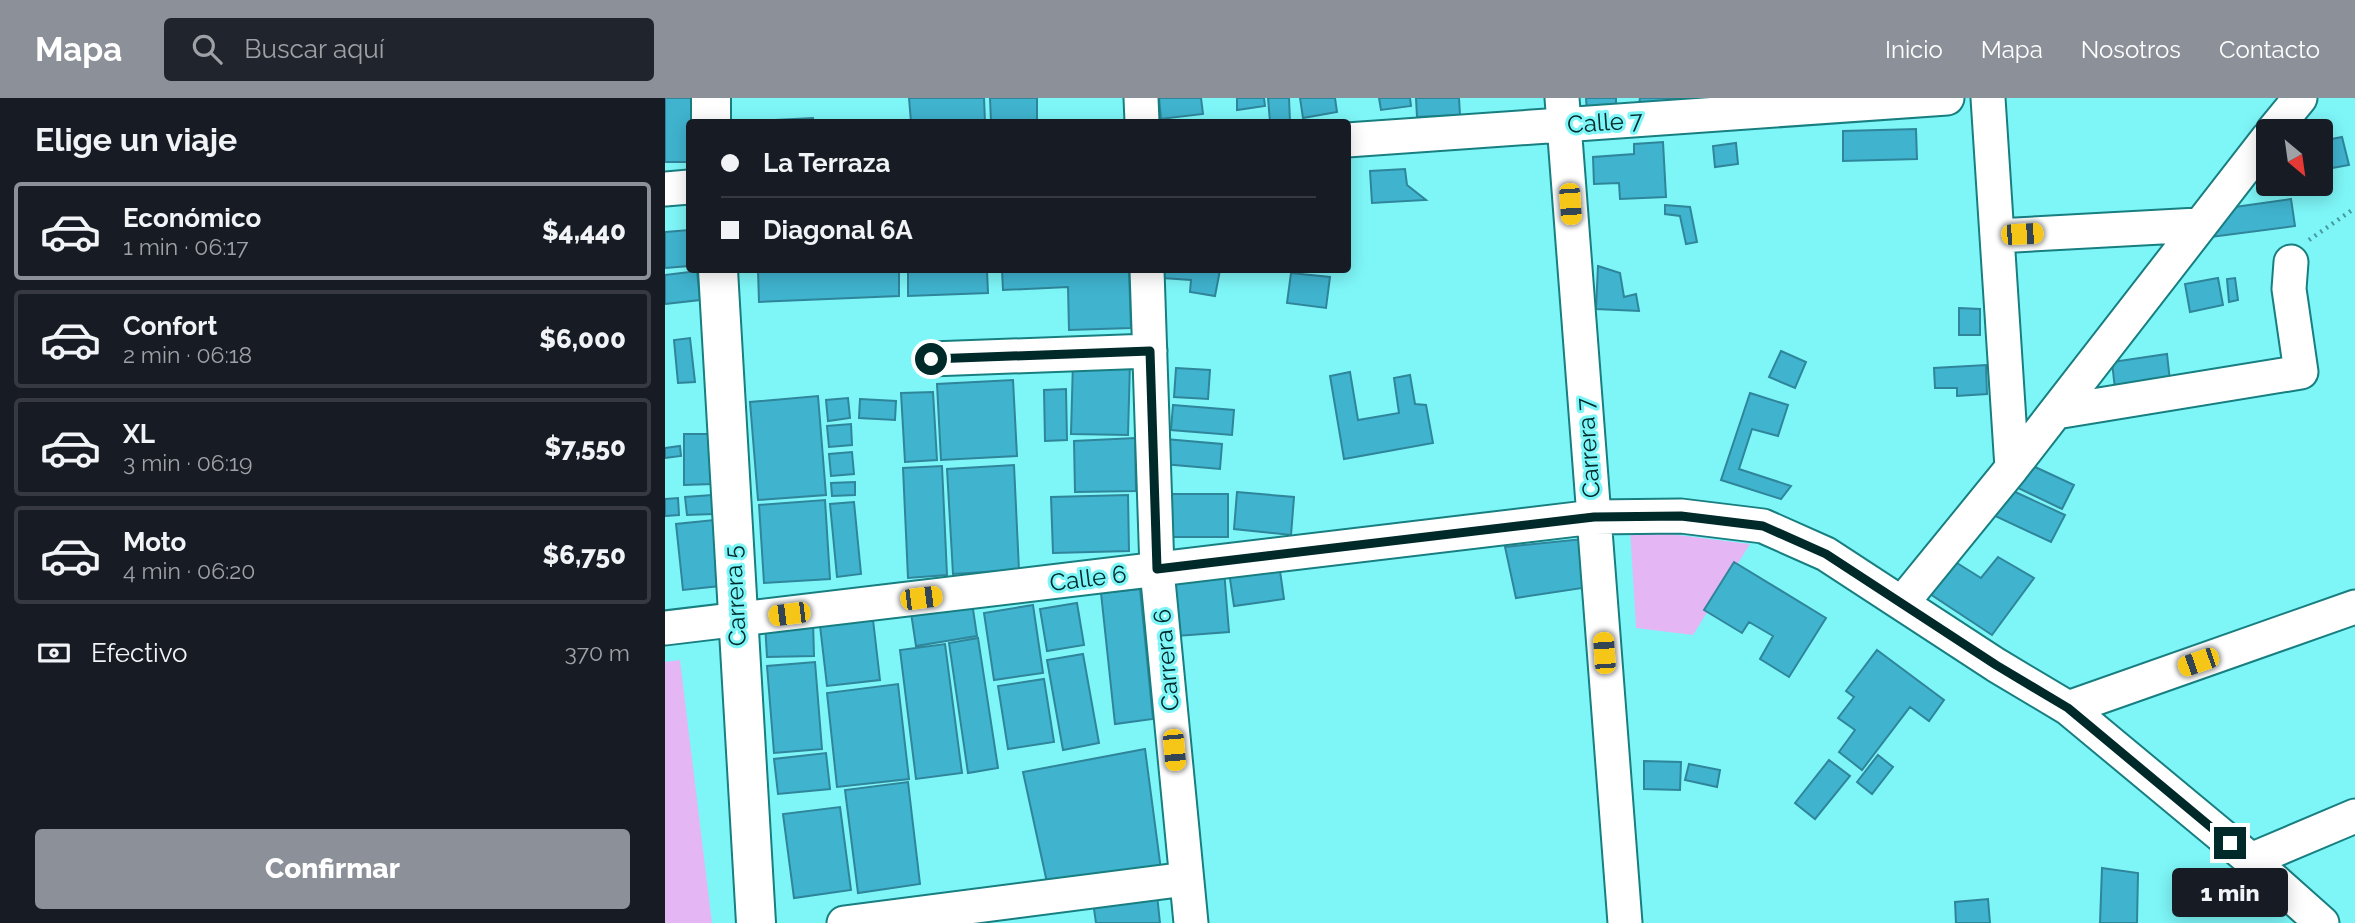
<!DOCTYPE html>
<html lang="es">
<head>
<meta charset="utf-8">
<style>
  body { margin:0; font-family:Raleway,sans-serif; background:#20242c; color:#f1f3f6; height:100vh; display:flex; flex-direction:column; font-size:26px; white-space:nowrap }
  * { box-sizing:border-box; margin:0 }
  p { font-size:23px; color:#9ea1a6 }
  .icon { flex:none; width:38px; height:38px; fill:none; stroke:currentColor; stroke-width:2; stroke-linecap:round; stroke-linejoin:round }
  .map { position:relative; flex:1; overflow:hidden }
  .side { display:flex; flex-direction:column; background:#171b24; width:665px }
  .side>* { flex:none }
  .guide { position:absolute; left:21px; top:21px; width:665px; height:154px; border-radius:7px; box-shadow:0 4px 18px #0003; display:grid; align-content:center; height:154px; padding:0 35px; background:#171b24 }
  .needle { width:46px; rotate:151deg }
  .controls { position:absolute; left:1591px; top:21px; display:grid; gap:14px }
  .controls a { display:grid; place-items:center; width:77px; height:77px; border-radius:7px; background:#171b24; box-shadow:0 4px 18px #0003; font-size:35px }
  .end { position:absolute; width:32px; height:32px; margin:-16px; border:9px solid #00292a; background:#fff; box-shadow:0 0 0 4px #fff }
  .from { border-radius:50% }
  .bubble { position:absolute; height:49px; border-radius:7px; background:#171b24; box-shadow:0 4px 18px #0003; font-size:23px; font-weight:800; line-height:49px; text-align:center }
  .car { position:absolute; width:21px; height:42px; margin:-21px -10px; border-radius:9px; box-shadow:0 0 5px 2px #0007; background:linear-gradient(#f5c518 24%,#345 0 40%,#f5c518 0 76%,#345 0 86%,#f5c518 0) }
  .guide b { display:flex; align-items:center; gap:24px; height:66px; font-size:26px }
  .guide b+b { border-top:2px solid #363941 }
  .guide i { width:18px; height:18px; background:#f1f3f6 }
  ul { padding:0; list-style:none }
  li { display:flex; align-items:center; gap:21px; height:98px; margin:0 14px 10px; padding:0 21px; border:4px solid #363941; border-radius:7px }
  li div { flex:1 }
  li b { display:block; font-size:26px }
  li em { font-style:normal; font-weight:800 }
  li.on { border-color:#8c9099 }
  li>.icon { width:63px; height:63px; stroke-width:1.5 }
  h2 { padding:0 35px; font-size:32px; line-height:84px }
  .pay { display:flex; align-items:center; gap:18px; height:77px; padding:0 35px; font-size:26px }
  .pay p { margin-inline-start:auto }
  .action { display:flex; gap:14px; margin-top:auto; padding:14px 35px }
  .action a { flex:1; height:80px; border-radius:7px; background:#8c9099; color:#fff; font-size:28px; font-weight:800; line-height:80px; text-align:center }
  header { display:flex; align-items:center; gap:42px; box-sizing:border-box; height:98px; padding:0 35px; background:#8c9099; color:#fff }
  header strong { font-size:33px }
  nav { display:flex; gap:38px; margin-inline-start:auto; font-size:24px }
  .search { width:490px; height:63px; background:#20242c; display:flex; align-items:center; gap:18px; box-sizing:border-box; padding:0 24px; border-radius:7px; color:#9ea1a6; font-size:26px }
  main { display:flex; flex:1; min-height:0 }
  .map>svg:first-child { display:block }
  .green { fill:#e4b7f4 }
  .building { fill:#40b3cf; stroke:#2f859a; stroke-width:2 }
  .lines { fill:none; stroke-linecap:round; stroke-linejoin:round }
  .minor-casing { stroke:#187e80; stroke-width:37 }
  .major-casing { stroke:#187e80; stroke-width:42 }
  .path { stroke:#469a9c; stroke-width:4.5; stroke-dasharray:2 5; stroke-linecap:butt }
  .minor { stroke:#fff; stroke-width:33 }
  .major { stroke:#fff; stroke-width:38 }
  .route { stroke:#00292a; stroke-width:9 }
  .labels { text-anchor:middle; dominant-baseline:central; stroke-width:6; stroke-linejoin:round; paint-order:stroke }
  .street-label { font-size:24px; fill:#00292a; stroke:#7ef6f8 }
</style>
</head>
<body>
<header>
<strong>Mapa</strong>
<div class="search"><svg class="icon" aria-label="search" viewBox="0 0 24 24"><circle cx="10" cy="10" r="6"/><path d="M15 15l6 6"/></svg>Buscar aquí</div>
<nav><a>Inicio</a><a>Mapa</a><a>Nosotros</a><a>Contacto</a></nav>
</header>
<main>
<section class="side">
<h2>Elige un viaje</h2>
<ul>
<li class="on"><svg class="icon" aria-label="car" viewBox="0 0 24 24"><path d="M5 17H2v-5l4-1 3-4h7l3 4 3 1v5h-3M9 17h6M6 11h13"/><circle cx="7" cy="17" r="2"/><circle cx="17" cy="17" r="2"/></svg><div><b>Económico</b><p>1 min · 06:17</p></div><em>$4,440</em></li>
<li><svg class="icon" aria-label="car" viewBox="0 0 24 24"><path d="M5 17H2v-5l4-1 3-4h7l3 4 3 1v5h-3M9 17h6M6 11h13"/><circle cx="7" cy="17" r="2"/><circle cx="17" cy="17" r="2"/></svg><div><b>Confort</b><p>2 min · 06:18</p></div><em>$6,000</em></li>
<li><svg class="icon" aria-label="car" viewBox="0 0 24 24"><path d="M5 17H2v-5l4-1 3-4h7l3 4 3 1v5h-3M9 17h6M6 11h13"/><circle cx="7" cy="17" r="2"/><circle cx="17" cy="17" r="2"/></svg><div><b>XL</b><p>3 min · 06:19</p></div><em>$7,550</em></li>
<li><svg class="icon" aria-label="car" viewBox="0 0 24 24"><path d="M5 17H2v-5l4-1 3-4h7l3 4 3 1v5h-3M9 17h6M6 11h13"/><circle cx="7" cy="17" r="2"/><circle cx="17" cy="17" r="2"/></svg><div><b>Moto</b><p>4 min · 06:20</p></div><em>$6,750</em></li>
</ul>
<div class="pay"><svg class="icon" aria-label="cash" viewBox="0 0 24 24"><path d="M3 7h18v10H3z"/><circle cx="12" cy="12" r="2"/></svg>Efectivo<p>370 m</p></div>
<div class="action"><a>Confirmar</a></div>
</section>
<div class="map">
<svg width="1690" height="825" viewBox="0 0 1690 825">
  <rect width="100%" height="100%" fill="#7ef6f8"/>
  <!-- green -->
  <path class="green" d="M965 431 1085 446 1028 537 971 530Z
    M15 562 47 825H0V564Z"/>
  <!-- building -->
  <path class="building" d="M0 0H27L24 64H0Z
    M244 0H319L320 24H246Z
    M325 0H372V24H326Z
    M494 0H536L538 16 496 21Z
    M572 0H599L600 8 572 12Z
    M603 0H624L625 24H605Z
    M635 0H670L672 14 638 20Z
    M714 0H745L746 8 716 12Z
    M751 0H794L795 17 752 19Z
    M921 0H951V8L922 14Z
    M975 0H1022L1021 8 974 6Z
    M148 20 149 24H112L111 22Z
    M1251 31 1252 61 1178 63V33Z
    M1677 39 1684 67 1656 72V43Z
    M998 44 1001 99 955 101 954 85 929 86 928 59 969 56V46Z
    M1071 45 1073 66 1050 69 1048 48Z
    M740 71 742 87 761 102 707 105 705 73Z
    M1626 101 1630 128 1546 139 1570 109Z
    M1000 107 1025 109 1032 144 1021 146 1015 118 1000 116Z
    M24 132V168L0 170V134Z
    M933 168 955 175 959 199 971 196 974 213 931 211Z
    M93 172H234V198L94 204Z
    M243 172H322L323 195 243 198Z
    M337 172H464L466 230 404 232 403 189 338 192Z
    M500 172H555L550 198 525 194 526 182 498 180Z
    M32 173 35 202 0 206V177Z
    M626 175 665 179 661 210 622 205Z
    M1553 180 1558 207 1525 214 1520 186Z
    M1570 180 1573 202 1564 204 1562 181Z
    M1294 210 1315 211V237H1294Z
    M25 240 30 284 13 285 9 242Z
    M1116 253 1141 264 1130 290 1104 279Z
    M1502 256 1506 292 1451 300 1447 264Z
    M408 263 465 264 463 337 406 336Z
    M1321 267 1322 296 1292 298V290H1270L1269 270Z
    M511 270 545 272 543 301 509 299Z
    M685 274 693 322 734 315 729 280 745 277 750 306 761 307 768 345 679 361 665 278Z
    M348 282 352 358 276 362 272 286Z
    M401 291 402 342 380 343 379 292Z
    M268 294 272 362 240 364 236 295Z
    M1085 295 1123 307 1113 338 1087 331 1074 371 1126 388 1116 401 1056 382Z
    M153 298 161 397 93 402 85 304Z
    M183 300 185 320 163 323 161 302Z
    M195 301 231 303 230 322 194 320Z
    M508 307 569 312 567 337 506 332Z
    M186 326 187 347 164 349 162 328Z
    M19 336H49L48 386 19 387Z
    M470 340 471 393 410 394 409 343Z
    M500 341 557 346 555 371 498 366Z
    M15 348 16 358 0 360V350Z
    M187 354 189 376 166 378 164 356Z
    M349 367 354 472 288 476 282 371Z
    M277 368 282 477 243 480 238 370Z
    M1368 368 1409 387 1397 411 1351 389Z
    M190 384V397L167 398 166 385Z
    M1348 393 1400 417 1386 444 1328 417Z
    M572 394 629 399 626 437 569 431Z
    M506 396H563V439H505Z
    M47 397 48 416 22 417 20 399Z
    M463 397 464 453 388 455 386 399Z
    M13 400 14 417 0 418V401Z
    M160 402 165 481 99 485 94 407Z
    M189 404 196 476 172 479 165 406Z
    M49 422 55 488 18 492 11 426Z
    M918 441 924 489 851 500 840 449Z
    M1333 459 1369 480 1327 537 1259 492 1284 460 1316 480Z
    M1069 464 1161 520 1124 579 1095 561 1108 538 1084 524 1077 535 1039 512Z
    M614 466 619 501 569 508 564 474Z
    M559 472 564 534 512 538 508 476Z
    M475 491 488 621 450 626 436 495Z
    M306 498 312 538 251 548 245 508Z
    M412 505 419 547 382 553 375 511Z
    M368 507 378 575 329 582 319 515Z
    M207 513 215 582 162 588 154 519Z
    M148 523 149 558 102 559 100 525Z
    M313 540 333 670 303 675 284 545Z
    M280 546 297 675 251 681 235 552Z
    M1212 552 1279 602 1264 623 1245 609 1197 672 1174 654 1190 632 1173 620 1189 599 1181 593Z
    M418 556 434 645 398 652 382 562Z
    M150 564 157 651 109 655 102 568Z
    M379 581 389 644 343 651 333 588Z
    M233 586 244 681 172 689 162 595Z
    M480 651 496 772 383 789 358 674Z
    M161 655 165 691 113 696 109 661Z
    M1213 657 1228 669 1207 696 1192 684Z
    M1164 662 1185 678 1150 721 1130 705Z
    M979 663 1016 664 1015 692 979 691Z
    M1024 666 1055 672 1052 689 1020 682Z
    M243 684 255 786 193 795 180 692Z
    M175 709 186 792 129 800 118 716Z
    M1437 770 1473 775 1472 825H1435Z
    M492 797 495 825H431L428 804Z
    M1323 801 1325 825H1291L1290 804Z"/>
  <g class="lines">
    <defs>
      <path id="minor" d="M476 0 477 24
        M897 0 960 825
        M1323 0 1347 370
        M1608 33 1635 0
        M682 42 1282 0
        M0 91 24 89
        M1332 138 1533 127
        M482 172 492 472 526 825
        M266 261 485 253
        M1391 314 1636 274 1624 191 1626 164
        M1237 505 1347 370 1603 40
        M0 530 929 419 1016 418 1098 428 1161 456 1331 567 1403 610 1586 762 1657 825
        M1403 610 1690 509
        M1586 762 1690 718
        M179 825 521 781"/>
      <path id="major" d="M46 0V24
        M53 172 91 825"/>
    </defs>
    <!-- minor casing -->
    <use href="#minor" class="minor-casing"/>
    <!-- major casing -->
    <use href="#major" class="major-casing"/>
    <!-- path -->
    <path class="path" d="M1644 142 1690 110"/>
    <!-- minor -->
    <use href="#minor" class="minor"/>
    <!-- major -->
    <use href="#major" class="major"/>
  </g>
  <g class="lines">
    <!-- route -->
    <path class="route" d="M266 261 485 253 492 471 929 419 1016 418 1098 428 1161 456 1331 567 1403 610 1565 745"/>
  </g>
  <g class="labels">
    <!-- street labels -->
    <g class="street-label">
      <text transform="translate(940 24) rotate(-4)">Calle 7</text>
      <text transform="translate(923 350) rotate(-94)">Carrera 7</text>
      <text transform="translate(423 480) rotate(-7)">Calle 6</text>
      <text transform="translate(70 498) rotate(-93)">Carrera 5</text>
      <text transform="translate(501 562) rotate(-95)">Carrera 6</text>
    </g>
  </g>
</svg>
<div class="controls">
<a><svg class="needle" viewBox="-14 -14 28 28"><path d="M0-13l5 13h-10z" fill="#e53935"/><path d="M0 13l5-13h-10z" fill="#9ea1a6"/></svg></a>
</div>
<i class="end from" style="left:266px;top:261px"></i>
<i class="end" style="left:1565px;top:745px"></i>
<div class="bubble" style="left:1507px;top:770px;width:116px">1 min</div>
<i class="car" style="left:905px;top:106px;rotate:176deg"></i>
<i class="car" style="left:1357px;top:136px;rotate:87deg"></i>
<i class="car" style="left:256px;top:500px;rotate:83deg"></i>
<i class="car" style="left:124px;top:516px;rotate:263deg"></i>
<i class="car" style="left:939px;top:555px;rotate:356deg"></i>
<i class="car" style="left:1533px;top:564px;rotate:251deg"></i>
<i class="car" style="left:509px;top:652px;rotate:175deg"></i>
<div class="guide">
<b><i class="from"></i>La Terraza</b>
<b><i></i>Diagonal 6A</b>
</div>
</div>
</main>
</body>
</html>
